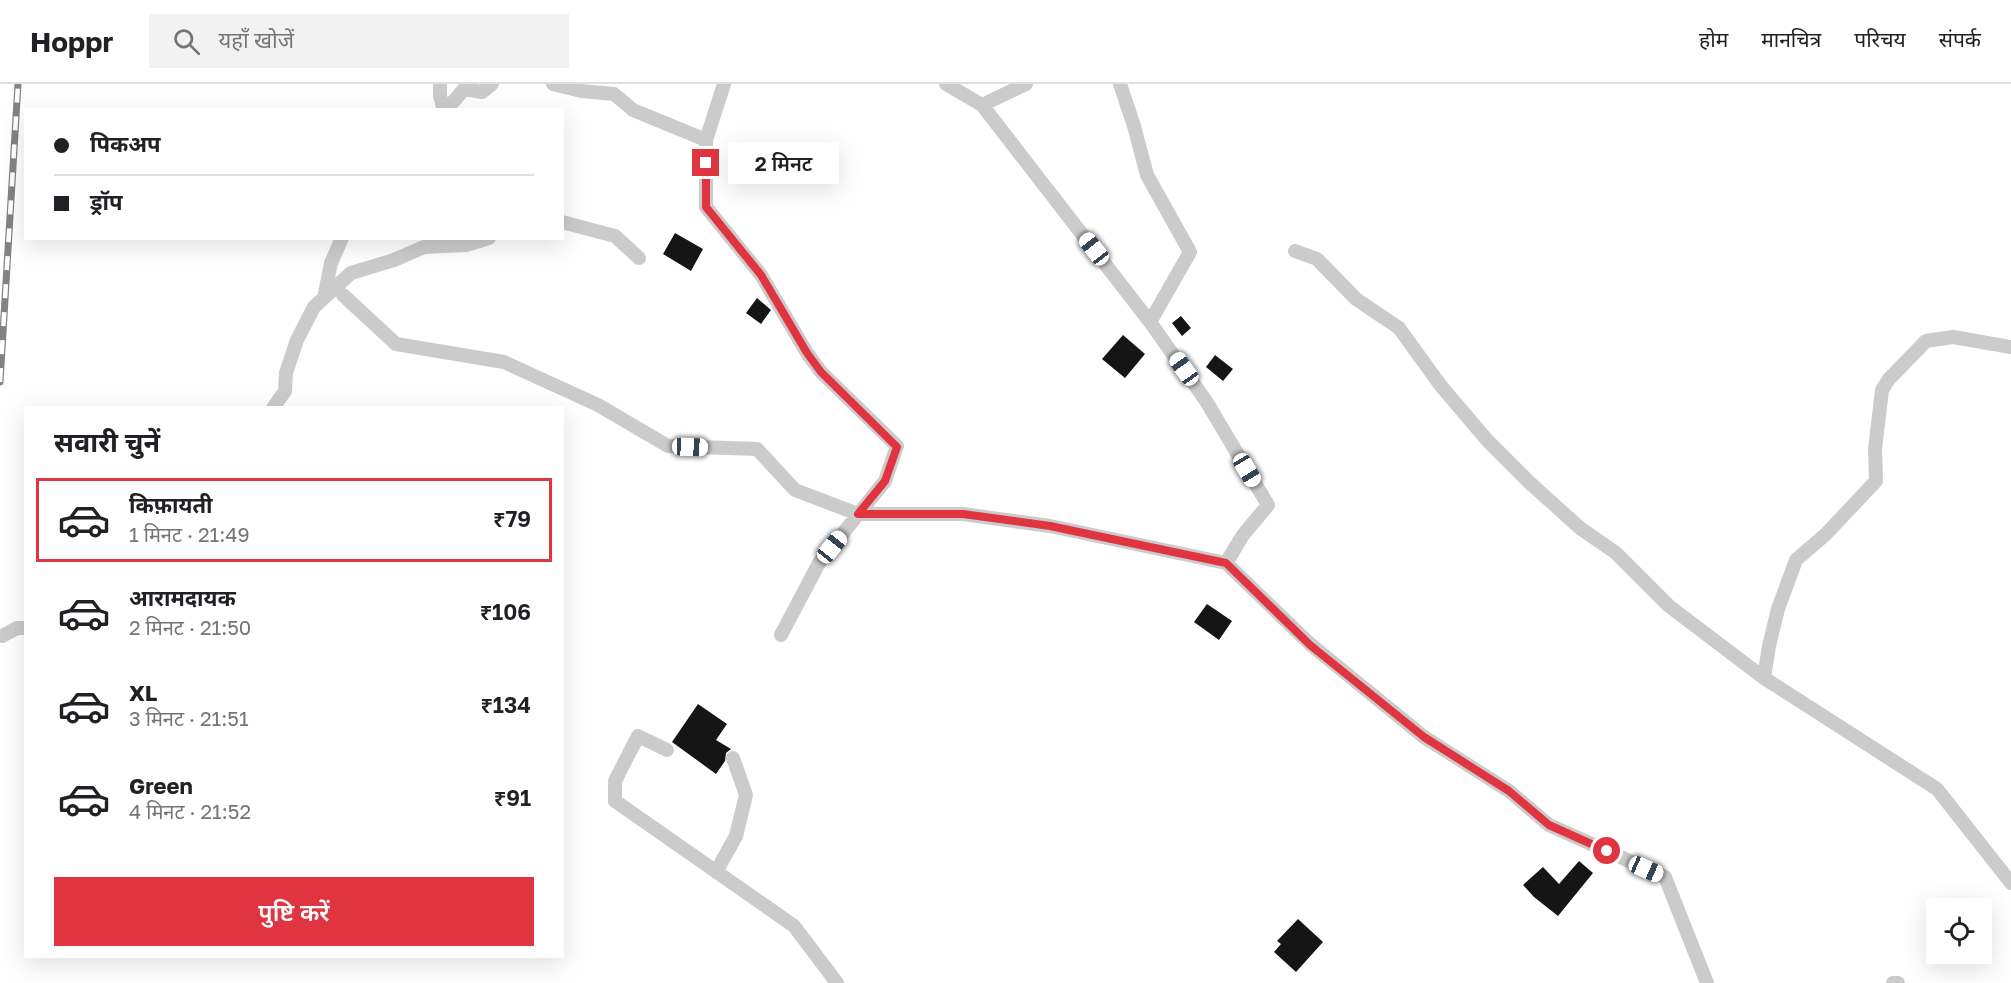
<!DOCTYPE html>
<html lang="hi">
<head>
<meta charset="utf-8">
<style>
  body { margin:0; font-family:"Golos Text","Noto Sans Devanagari",sans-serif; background:#f2f2f2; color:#202124; height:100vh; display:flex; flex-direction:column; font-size:22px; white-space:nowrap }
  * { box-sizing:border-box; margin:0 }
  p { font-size:20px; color:#757577 }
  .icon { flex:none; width:33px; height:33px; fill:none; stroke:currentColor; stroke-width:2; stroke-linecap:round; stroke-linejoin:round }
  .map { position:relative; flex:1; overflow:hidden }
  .drawer { position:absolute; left:24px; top:322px; width:540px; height:552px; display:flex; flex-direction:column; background:#fff; border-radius:0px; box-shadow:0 6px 24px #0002 }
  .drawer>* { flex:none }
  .banner { position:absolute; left:24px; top:24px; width:540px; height:132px; border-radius:0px; box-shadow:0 6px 24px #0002; display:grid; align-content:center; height:132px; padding:0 30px; background:#fff }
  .fabs { position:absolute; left:1926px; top:814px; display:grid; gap:12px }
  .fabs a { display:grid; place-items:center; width:66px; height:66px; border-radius:0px; background:#fff; box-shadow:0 6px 24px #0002; font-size:30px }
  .end { position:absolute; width:27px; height:27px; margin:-14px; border:8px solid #e03541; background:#fff; box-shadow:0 0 0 3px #fff }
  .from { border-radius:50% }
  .bubble { position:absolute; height:42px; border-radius:0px; background:#fff; box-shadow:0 6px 24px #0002; font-size:20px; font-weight:600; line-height:42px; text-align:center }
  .car { position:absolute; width:18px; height:36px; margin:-18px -9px; border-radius:8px; box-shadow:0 0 4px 2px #0007; background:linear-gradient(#fff 24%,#345 0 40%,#fff 0 76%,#345 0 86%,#fff 0) }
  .banner b { display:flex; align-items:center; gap:21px; height:57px; font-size:22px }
  .banner b+b { border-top:2px solid #e0e0e0 }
  .banner i { width:15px; height:15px; background:#202124 }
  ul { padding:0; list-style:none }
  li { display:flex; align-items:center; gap:18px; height:84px; margin:0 12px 9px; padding:0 18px; border:3px solid transparent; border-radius:0px }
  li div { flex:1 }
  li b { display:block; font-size:22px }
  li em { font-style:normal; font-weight:600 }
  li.active { border-color:#e03541 }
  li>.icon { width:54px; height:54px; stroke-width:1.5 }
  h2 { padding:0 30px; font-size:27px; line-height:72px }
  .action { display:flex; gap:12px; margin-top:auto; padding:12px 30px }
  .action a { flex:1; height:69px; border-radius:0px; background:#e03541; color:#fff; font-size:24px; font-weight:600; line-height:69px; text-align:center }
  header { display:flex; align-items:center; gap:36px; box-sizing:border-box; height:84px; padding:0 30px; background:#fff; border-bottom:2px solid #e0e0e0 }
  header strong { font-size:28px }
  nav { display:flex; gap:33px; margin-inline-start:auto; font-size:21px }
  .search { width:420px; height:54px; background:#f2f2f2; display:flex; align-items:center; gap:15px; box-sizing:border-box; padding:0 21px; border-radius:0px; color:#757577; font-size:22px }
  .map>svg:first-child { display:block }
  .building { fill:#151515 }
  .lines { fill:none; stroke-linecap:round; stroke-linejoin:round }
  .street { stroke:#cbcbcb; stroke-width:14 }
  .rail-casing { stroke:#838383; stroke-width:7 }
  .rail { stroke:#fff; stroke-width:4.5; stroke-dasharray:14; stroke-linecap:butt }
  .route { stroke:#e03541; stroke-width:8 }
</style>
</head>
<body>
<header>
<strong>Hoppr</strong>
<div class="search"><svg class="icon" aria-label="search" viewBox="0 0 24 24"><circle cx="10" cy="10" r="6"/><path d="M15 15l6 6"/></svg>यहाँ खोजें</div>
<nav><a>होम</a><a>मानचित्र</a><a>परिचय</a><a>संपर्क</a></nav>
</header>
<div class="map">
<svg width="2011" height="899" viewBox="0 0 2011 899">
  <rect width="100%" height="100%" fill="#fff"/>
  <!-- building -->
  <path class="building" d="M675 149 703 165 691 187 663 170Z
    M757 214 771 226 761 240 746 229Z
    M1181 232 1191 244 1182 252 1172 239Z
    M1123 251 1145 270 1125 294 1102 275Z
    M1215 271 1233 285 1223 297 1206 283Z
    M1207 520 1232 537 1219 556 1194 538Z
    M698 620 727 640 716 656 731 665 726 669 725 677 716 690 672 658Z
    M1579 777 1593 789 1558 832 1534 813 1523 801 1543 783 1559 800Z
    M1298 835 1323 858 1296 888 1274 868 1281 860 1277 857Z"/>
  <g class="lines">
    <!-- street -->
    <path class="street" d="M440 0V12L444 26
      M553 0 581 7 614 10 633 26 706 56
      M724 0 706 56V123L761 191 807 269 821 288 897 362 885 397 819 479 781 551
      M946 0 982 21 1026 0
      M1120 0 1134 42 1147 91 1190 168 1150 238 1206 317 1268 421 1243 451 1226 479 1310 560 1424 653 1509 707 1549 741 1665 793 1707 899
      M982 21 1150 238
      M443 26 454 17 464 5 482 8 492 0
      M562 138 615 152 639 174
      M1295 167 1317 175 1356 215 1399 244 1441 302 1487 356 1530 399 1580 444 1616 469 1669 522 1764 594 1937 705 2011 799
      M343 211 396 260 504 278 598 321 668 362 757 365 795 406 858 430H963L1050 442 1226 479
      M324 214 331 179 342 154
      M273 324 285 307 286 289 297 256 314 223 351 189 394 176 424 163 466 161 489 154
      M2 552 17 544H26
      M1764 594 1769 562 1778 525 1796 476 1826 450 1876 397 1875 365 1882 306 1889 295 1926 257 1953 253 2011 263
      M667 666 638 652 615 697V717L794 842 837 899
      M716 788 736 752 746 711 733 674
      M1893 899H1898"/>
    <defs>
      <path id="rail" d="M0 298 18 0"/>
    </defs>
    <!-- rail casing -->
    <use href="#rail" class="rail-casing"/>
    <!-- rail -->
    <use href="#rail" class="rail"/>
  </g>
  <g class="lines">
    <!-- route -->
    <path class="route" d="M706 79V123L761 191 807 269 821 288 897 363 885 397 858 430H963L1050 442 1226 479 1310 561 1424 653 1509 707 1549 741 1607 767"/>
  </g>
</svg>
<div class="fabs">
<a><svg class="icon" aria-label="locate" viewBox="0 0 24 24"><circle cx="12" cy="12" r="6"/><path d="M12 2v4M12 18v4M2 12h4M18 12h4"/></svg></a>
</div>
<i class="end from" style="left:1607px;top:767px"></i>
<i class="end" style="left:706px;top:79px"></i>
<div class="bubble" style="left:728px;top:58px;width:111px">2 मिनट</div>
<i class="car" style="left:1094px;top:165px;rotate:322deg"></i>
<i class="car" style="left:1184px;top:285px;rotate:325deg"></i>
<i class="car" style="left:690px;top:363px;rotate:92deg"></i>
<i class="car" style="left:1247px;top:386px;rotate:149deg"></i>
<i class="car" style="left:832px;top:463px;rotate:39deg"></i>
<i class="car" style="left:1646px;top:785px;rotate:114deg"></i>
<div class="banner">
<b><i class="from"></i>पिकअप</b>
<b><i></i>ड्रॉप</b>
</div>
<section class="drawer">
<h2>सवारी चुनें</h2>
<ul>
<li class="active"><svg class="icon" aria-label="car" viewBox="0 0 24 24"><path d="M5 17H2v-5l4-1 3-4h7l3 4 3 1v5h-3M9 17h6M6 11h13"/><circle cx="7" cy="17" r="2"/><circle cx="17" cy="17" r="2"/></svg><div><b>किफ़ायती</b><p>1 मिनट · 21:49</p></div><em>₹79</em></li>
<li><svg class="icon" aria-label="car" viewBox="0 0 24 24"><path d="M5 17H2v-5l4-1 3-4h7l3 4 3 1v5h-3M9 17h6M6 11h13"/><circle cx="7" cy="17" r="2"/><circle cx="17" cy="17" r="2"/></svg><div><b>आरामदायक</b><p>2 मिनट · 21:50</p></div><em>₹106</em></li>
<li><svg class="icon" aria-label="car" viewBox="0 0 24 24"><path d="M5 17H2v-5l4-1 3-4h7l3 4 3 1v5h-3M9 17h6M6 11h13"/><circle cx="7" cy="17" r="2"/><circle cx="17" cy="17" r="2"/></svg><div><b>XL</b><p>3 मिनट · 21:51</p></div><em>₹134</em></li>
<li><svg class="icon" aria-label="car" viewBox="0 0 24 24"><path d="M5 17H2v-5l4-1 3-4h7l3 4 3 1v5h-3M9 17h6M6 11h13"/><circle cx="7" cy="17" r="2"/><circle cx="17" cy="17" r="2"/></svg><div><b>Green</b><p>4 मिनट · 21:52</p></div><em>₹91</em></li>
</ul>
<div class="action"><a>पुष्टि करें</a></div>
</section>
</div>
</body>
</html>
